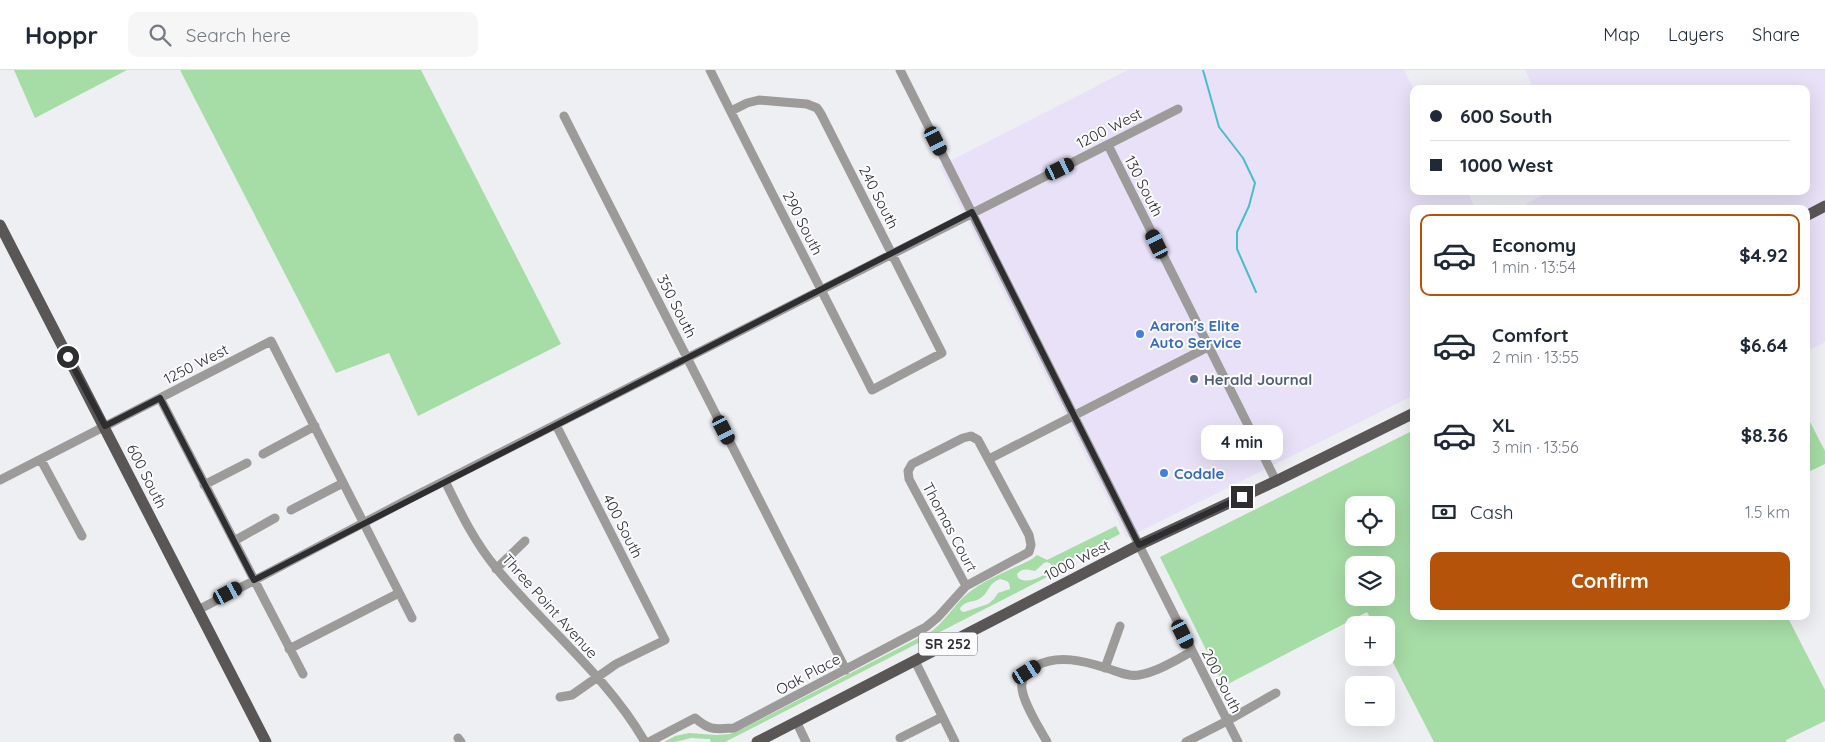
<!DOCTYPE html>
<html lang="en">
<head>
<meta charset="utf-8">
<style>
  body { margin:0; font-family:Quicksand,sans-serif; background:#f6f6f7; color:#1f2937; height:100vh; display:flex; flex-direction:column; font-size:19px; white-space:nowrap }
  * { box-sizing:border-box; margin:0 }
  p { font-size:16px; color:#747a83 }
  .icon { flex:none; width:28px; height:28px; fill:none; stroke:currentColor; stroke-width:2; stroke-linecap:round; stroke-linejoin:round }
  .map { position:relative; flex:1; overflow:hidden }
  .drawer { position:absolute; left:1410px; top:135px; width:400px; height:415px; display:flex; flex-direction:column; background:#fff; border-radius:10px; box-shadow:0 5px 20px #0002 }
  .drawer>* { flex:none }
  .guide { position:absolute; left:1410px; top:15px; width:400px; height:110px; border-radius:10px; box-shadow:0 5px 20px #0002; display:grid; align-content:center; height:110px; padding:0 20px; background:#fff }
  .fabs { position:absolute; left:1345px; top:426px; display:grid; gap:10px }
  .fabs a { display:grid; place-items:center; width:50px; height:50px; border-radius:10px; background:#fff; box-shadow:0 5px 20px #0002; font-size:25px }
  .end { position:absolute; width:22px; height:22px; margin:-11px; border:6px solid #2e2e30; background:#fff; box-shadow:0 0 0 2px #fff }
  .from { border-radius:50% }
  .bubble { position:absolute; height:35px; border-radius:10px; background:#fff; box-shadow:0 5px 20px #0002; font-size:16px; font-weight:800; line-height:35px; text-align:center }
  .car { position:absolute; width:15px; height:30px; margin:-15px -8px; border-radius:6px; box-shadow:0 0 4px 1px #0007; background:linear-gradient(#222 24%,#8ab4d8 0 40%,#222 0 76%,#8ab4d8 0 86%,#222 0) }
  .guide b { display:flex; align-items:center; gap:18px; height:48px; font-size:19px }
  .guide b+b { border-top:1px solid #e0e1e3 }
  .guide i { width:12px; height:12px; background:#1f2937 }
  ul { padding:9px 0 0; list-style:none }
  li { display:flex; align-items:center; gap:15px; height:82px; margin:0 10px 8px; padding:0 10px; border:2px solid transparent; border-radius:10px }
  li div { flex:1 }
  li b { display:block; font-size:19px }
  li em { font-style:normal; font-weight:800 }
  li.on { border-color:#b45309 }
  li>.icon { width:45px; height:45px; stroke-width:1.5 }
  .pay { display:flex; align-items:center; gap:12px; height:55px; padding:0 20px; font-size:19px }
  .pay p { margin-inline-start:auto }
  .button { display:flex; gap:10px; margin-top:auto; padding:10px 20px }
  .button a { flex:1; height:58px; border-radius:10px; background:#b45309; color:#fff; font-size:20px; font-weight:800; line-height:58px; text-align:center }
  header { display:flex; align-items:center; gap:30px; box-sizing:border-box; height:70px; padding:0 25px; background:#fff; border-bottom:1px solid #e0e1e3 }
  header strong { font-size:24px }
  nav { display:flex; gap:28px; margin-inline-start:auto; font-size:18px }
  .search { width:350px; height:45px; background:#f6f6f7; display:flex; align-items:center; gap:12px; box-sizing:border-box; padding:0 18px; border-radius:10px; color:#747a83; font-size:19px }
  .map>svg:first-child { display:block }
  .commercial { fill:#e8e1f7 }
  .green { fill:#a6dca5; fill-rule:evenodd }
  .lines { fill:none; stroke-linecap:round; stroke-linejoin:round }
  .stream { stroke:#45bfc9; stroke-width:2 }
  .minor { stroke:#9c9b9a; stroke-width:9 }
  .major { stroke:#595655; stroke-width:11 }
  .route { stroke:#2e2e30; stroke-width:6 }
  .shop-dot { fill:#3f7fe0; stroke:#fcfcfe; stroke-width:2 }
  .service-dot { fill:#5c6f8a; stroke:#fcfcfe; stroke-width:2 }
  .labels { text-anchor:middle; dominant-baseline:central; stroke-width:4; stroke-linejoin:round; paint-order:stroke }
  .shield { fill:#fcfcfe; stroke:#6c6c6e; stroke-width:1 }
  .shield-label { font-size:14px; font-weight:bold; fill:#2e2e30 }
  .street-label { font-size:15px; fill:#2e2e30; stroke:#fcfcfe }
  .shop-label { font-size:15px; font-weight:bold; fill:#366cbe; stroke:#fcfcfe; text-anchor:start }
  .service-label { font-size:15px; font-weight:bold; fill:#4e5e75; stroke:#fcfcfe; text-anchor:start }
</style>
</head>
<body>
<header>
<strong>Hoppr</strong>
<div class="search"><svg class="icon" aria-label="search" viewBox="0 0 24 24"><circle cx="10" cy="10" r="6"/><path d="M15 15l6 6"/></svg>Search here</div>
<nav><a>Map</a><a>Layers</a><a>Share</a></nav>
</header>
<div class="map">
<svg width="1825" height="672" viewBox="0 0 1825 672">
  <rect width="100%" height="100%" fill="#eeeff3"/>
  <!-- commercial -->
  <path class="commercial" d="M1128 0H1404L1414 19V121H1467L1476 139H1414V325L1127 468 940 96Z
    M1525 0H1825V272L1808 281 1806 278V139H1523V136L1549 121H1806V19H1534Z"/>
  <!-- green -->
  <path class="green" d="M14 0H127L35 48Z
    M180 0H421L561 274 418 346 389 283 336 303Z
    M1806 344 1825 381V394L1806 403Z
    M1414 360V546H1787L1825 620V651L1786 670V672H1434L1386 579V555H1374L1367 542 1224 616 1160 487ZM1354 435H1386V468H1354ZM1354 495H1386V528H1354Z
    M1116 456 1120 464 1057 496 1053 504 725 672H711L710 669 691 668 675 672H664L675 666 689 663 716 665 730 664 744 658 932 561C945 551 954 535 967 524 985 509 1011 500 1032 489L1037 485 1047 490ZM1047 492 1051 494 1053 498 1051 501C1041 506 1029 515 1018 508L1017 504C1022 498 1027 499 1035 501L1044 493ZM1000 509C1007 511 1010 511 1010 519L998 523 994 529 988 534 964 542 961 541 960 538C967 530 971 533 979 529 990 523 986 515 1000 509Z"/>
  <g class="lines">
    <!-- stream -->
    <path class="stream" d="M1203 0 1219 57 1243 88 1255 113 1249 136 1237 162V179L1256 222"/>
    <!-- minor -->
    <path class="minor" d="M710 0C763 107 818 213 872 320L942 283 821 44 817 38 807 34 759 30 747 33 731 41
      M900 0 1238 672
      M564 46 846 600
      M1108 75 1276 411
      M160 328 303 604
      M556 355 665 570 616 594 572 625 560 627
      M971 366 978 370 1029 465 1031 475 1029 482 966 516 909 409 908 401 912 394 963 368Z
      M263 384 315 356
      M989 389 1208 277
      M41 390 82 466
      M0 410 271 271 412 548
      M445 411C460 442 475 473 497 499 545 557 607 606 645 672
      M204 415 247 393
      M291 440 343 413
      M234 471 275 448
      M496 499 525 471
      M198 540 409 429 1178 39
      M289 579 399 523
      M915 591 955 672
      M1105 598 1120 556
      M796 651 806 672
      M458 668 461 672
      M900 668 942 647
      M649 672 695 648C710 661 715 659 734 658L926 557 938 547 966 516
      M1047 672C1040 659 1019 627 1022 613 1023 605 1029 600 1036 596 1058 584 1084 591 1106 598 1117 601 1128 607 1139 605 1157 602 1176 590 1191 582
      M1186 672 1227 651 1276 623"/>
    <!-- major -->
    <path class="major" d="M1806 146 1825 136
      M0 155 266 672
      M757 672 1139 475 1276 411 1414 343"/>
  </g>
  <g class="lines">
    <!-- route -->
    <path class="route" d="M68 287 105 356 160 328 254 510 972 142 1139 475 1242 427"/>
  </g>
  <!-- markers -->
  <g class="shop-dot">
    <circle cx="1140" cy="264" r="5"/>
    <circle cx="1164" cy="403" r="5"/>
  </g>
  <circle class="service-dot" cx="1194" cy="309" r="5"/>
  <g class="labels">
    <!-- shield labels -->
    <rect class="shield" x="919" y="562.5" width="58" height="23" rx="4"/>
    <g class="shield-label">
      <text x="948" y="574">SR 252</text>
    </g>
    <!-- street labels -->
    <g class="street-label">
      <text transform="translate(1109 58) rotate(-27)">1200 West</text>
      <text transform="translate(1144 116) rotate(63)">130 South</text>
      <text transform="translate(879 127) rotate(63)">240 South</text>
      <text transform="translate(803 153) rotate(63)">290 South</text>
      <text transform="translate(677 236) rotate(63)">350 South</text>
      <text transform="translate(196 294) rotate(-27)">1250 West</text>
      <text transform="translate(147 406) rotate(63)">600 South</text>
      <text transform="translate(623 456) rotate(63)">400 South</text>
      <text transform="translate(950 457) rotate(62)">Thomas Court</text>
      <text transform="translate(1077 490) rotate(-27)">1000 West</text>
      <text transform="translate(550 536) rotate(48)">Three Point Avenue</text>
      <text transform="translate(808 604) rotate(-28)">Oak Place</text>
      <text transform="translate(1222 611) rotate(63)">200 South</text>
    </g>
    <!-- shop labels -->
    <g class="shop-label">
      <text x="1150" y="255">Aaron's Elite<tspan x="1150" dy="17">Auto Service</tspan></text>
      <text x="1174" y="403">Codale</text>
    </g>
    <!-- service labels -->
    <g class="service-label">
      <text x="1204" y="309">Herald Journal</text>
    </g>
  </g>
</svg>
<div class="fabs">
<a><svg class="icon" aria-label="locate" viewBox="0 0 24 24"><circle cx="12" cy="12" r="6"/><path d="M12 2v4M12 18v4M2 12h4M18 12h4"/></svg></a>
<a><svg class="icon" aria-label="layers" viewBox="0 0 24 24"><path d="M12 4l9 5-9 5-9-5zM3 14l9 5 9-5"/></svg></a>
<a>+</a>
<a>−</a>
</div>
<i class="end from" style="left:68px;top:287px"></i>
<i class="end" style="left:1242px;top:427px"></i>
<div class="bubble" style="left:1201px;top:355px;width:82px">4 min</div>
<i class="car" style="left:936px;top:71px;rotate:153deg"></i>
<i class="car" style="left:1060px;top:99px;rotate:64deg"></i>
<i class="car" style="left:1157px;top:174px;rotate:334deg"></i>
<i class="car" style="left:724px;top:360px;rotate:153deg"></i>
<i class="car" style="left:228px;top:523px;rotate:62deg"></i>
<i class="car" style="left:1183px;top:564px;rotate:154deg"></i>
<i class="car" style="left:1027px;top:602px;rotate:58deg"></i>
<div class="guide">
<b><i class="from"></i>600 South</b>
<b><i></i>1000 West</b>
</div>
<section class="drawer">
<ul>
<li class="on"><svg class="icon" aria-label="car" viewBox="0 0 24 24"><path d="M5 17H2v-5l4-1 3-4h7l3 4 3 1v5h-3M9 17h6M6 11h13"/><circle cx="7" cy="17" r="2"/><circle cx="17" cy="17" r="2"/></svg><div><b>Economy</b><p>1 min · 13:54</p></div><em>$4.92</em></li>
<li><svg class="icon" aria-label="car" viewBox="0 0 24 24"><path d="M5 17H2v-5l4-1 3-4h7l3 4 3 1v5h-3M9 17h6M6 11h13"/><circle cx="7" cy="17" r="2"/><circle cx="17" cy="17" r="2"/></svg><div><b>Comfort</b><p>2 min · 13:55</p></div><em>$6.64</em></li>
<li><svg class="icon" aria-label="car" viewBox="0 0 24 24"><path d="M5 17H2v-5l4-1 3-4h7l3 4 3 1v5h-3M9 17h6M6 11h13"/><circle cx="7" cy="17" r="2"/><circle cx="17" cy="17" r="2"/></svg><div><b>XL</b><p>3 min · 13:56</p></div><em>$8.36</em></li>
</ul>
<div class="pay"><svg class="icon" aria-label="cash" viewBox="0 0 24 24"><path d="M3 7h18v10H3z"/><circle cx="12" cy="12" r="2"/></svg>Cash<p>1.5 km</p></div>
<div class="button"><a>Confirm</a></div>
</section>
</div>
</body>
</html>
